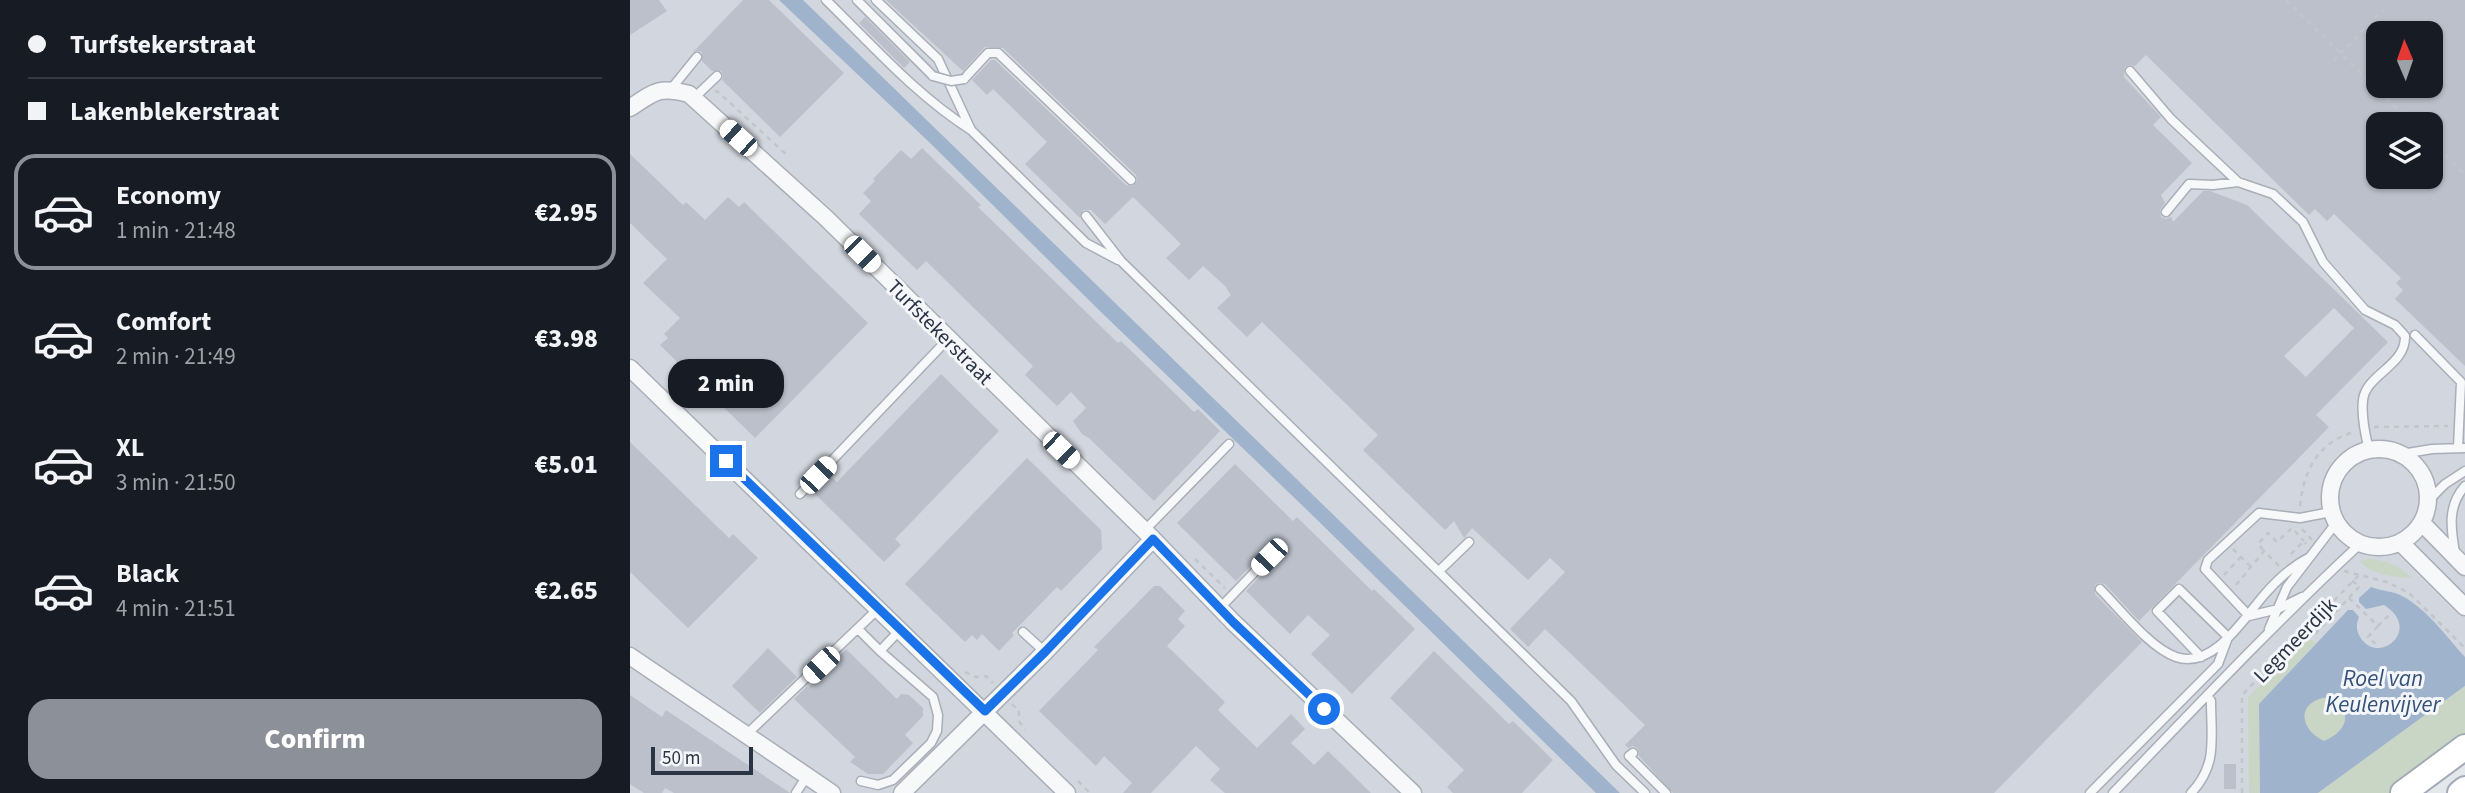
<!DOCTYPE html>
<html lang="en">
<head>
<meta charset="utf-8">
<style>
  body { margin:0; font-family:"Source Sans 3",sans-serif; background:#242831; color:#f1f3f6; height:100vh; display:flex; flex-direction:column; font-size:26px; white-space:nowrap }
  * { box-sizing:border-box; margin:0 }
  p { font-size:23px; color:#9ea1a6 }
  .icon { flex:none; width:38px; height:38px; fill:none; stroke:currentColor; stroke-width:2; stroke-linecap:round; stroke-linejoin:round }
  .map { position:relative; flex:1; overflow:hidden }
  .drawer { display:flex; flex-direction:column; background:#171b24; width:630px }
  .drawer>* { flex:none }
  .top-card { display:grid; align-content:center; height:154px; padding:0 28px; background:#171b24 }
  .needle { width:46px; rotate:358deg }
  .fabs { position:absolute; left:1736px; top:21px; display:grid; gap:14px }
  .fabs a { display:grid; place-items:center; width:77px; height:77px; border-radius:14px; background:#171b24; box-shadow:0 2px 5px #0004; font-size:35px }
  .scale { position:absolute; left:21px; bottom:18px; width:102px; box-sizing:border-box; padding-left:7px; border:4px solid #2b3445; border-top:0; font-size:19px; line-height:24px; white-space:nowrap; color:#2b3445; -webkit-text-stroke:5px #f4f6f9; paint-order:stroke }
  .end { position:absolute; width:32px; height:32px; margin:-16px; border:9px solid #1a73e8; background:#fff; box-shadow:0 0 0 4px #fff }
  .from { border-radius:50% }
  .bubble { position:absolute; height:49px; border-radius:21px; background:#171b24; box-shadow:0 2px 5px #0004; font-size:23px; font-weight:800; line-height:49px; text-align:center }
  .car { position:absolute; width:21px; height:42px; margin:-21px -10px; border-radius:9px; box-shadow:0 0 5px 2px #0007; background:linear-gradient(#fff 24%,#345 0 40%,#fff 0 76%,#345 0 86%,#fff 0) }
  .top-card b { display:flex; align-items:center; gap:24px; height:66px; font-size:26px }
  .top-card b+b { border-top:2px solid #363941 }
  .top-card i { width:18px; height:18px; background:#f1f3f6 }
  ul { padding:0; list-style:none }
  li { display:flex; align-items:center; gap:21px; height:116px; margin:0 14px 10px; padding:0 14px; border:4px solid transparent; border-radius:21px }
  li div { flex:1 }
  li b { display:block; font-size:26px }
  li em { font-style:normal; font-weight:800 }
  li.active { border-color:#8c9099 }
  li>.icon { width:63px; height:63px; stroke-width:1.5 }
  .button { display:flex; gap:14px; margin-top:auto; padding:14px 28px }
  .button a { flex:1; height:80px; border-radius:21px; background:#8c9099; color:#fff; font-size:28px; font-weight:800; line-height:80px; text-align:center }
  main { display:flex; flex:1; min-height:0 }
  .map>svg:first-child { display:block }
  .built { fill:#d2d6de; fill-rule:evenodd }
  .green { fill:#c9d6c5 }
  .water { fill:#9fb4cc; fill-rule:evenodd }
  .building { fill:#bbc0ca; fill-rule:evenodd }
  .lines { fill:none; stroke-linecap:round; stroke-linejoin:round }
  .service-casing { stroke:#a9aeb7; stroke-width:11 }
  .minor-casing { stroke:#a9aeb7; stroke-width:19 }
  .primary-casing { stroke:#a3abb8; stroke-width:28 }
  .path { stroke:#c2c5cb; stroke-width:2.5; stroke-dasharray:5 5; stroke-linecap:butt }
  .service { stroke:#f7f8fa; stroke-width:8 }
  .minor { stroke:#f7f8fa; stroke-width:16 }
  .primary { stroke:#fff; stroke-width:24 }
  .service-bridge-casing { stroke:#a9aeb7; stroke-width:11; stroke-linecap:butt }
  .service-bridge { stroke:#f7f8fa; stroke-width:8 }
  .route { stroke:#1a73e8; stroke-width:9 }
  .labels { text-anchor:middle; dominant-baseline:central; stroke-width:6; stroke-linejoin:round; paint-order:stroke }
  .street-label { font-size:21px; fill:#2b3445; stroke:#f4f6f9 }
  .water-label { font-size:23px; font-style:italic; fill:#34527a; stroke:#f4f6f9 }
</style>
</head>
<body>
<main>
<section class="drawer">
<div class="top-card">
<b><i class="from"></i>Turfstekerstraat</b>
<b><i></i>Lakenblekerstraat</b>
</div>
<ul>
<li class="active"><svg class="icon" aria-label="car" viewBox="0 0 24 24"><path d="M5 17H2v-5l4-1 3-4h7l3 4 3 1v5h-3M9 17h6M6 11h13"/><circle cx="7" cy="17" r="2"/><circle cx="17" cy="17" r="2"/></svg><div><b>Economy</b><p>1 min · 21:48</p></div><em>€2.95</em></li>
<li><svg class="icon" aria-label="car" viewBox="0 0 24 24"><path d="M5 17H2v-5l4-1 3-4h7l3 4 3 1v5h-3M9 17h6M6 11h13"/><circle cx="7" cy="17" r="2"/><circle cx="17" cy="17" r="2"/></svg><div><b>Comfort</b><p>2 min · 21:49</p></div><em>€3.98</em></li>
<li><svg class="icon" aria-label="car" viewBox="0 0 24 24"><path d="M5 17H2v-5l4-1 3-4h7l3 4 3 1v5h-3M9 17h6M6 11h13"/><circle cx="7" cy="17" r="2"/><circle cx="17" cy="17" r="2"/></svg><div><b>XL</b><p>3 min · 21:50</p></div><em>€5.01</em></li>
<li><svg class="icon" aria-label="car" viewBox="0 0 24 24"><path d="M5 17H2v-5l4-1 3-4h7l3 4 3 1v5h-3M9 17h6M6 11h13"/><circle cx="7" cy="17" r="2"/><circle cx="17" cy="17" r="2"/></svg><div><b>Black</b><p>4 min · 21:51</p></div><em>€2.65</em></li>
</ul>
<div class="button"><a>Confirm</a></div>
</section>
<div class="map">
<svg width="1835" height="793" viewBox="0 0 1835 793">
  <rect width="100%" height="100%" fill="#e4e7ec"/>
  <!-- built -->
  <path class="built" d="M0 0H1835V678L1678 793H0ZM1748 33H1801V86H1748ZM1748 124H1801V177H1748Z"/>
  <!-- green -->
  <path class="green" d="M1738 559C1757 560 1768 565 1782 578 1764 577 1741 575 1730 561Z
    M1676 636 1686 643 1629 704 1630 793H1619L1618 698Z
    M1835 686V737L1760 793H1688Z
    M1701 697C1724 713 1717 730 1694 742 1667 728 1667 699 1701 697Z"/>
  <!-- water -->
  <path class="water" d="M149 0H173L990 793H966L675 508 473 314 299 142Z
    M1741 587C1751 591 1763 591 1772 596 1797 609 1816 636 1835 657V686L1688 793H1630L1629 704 1718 610H1723L1729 617C1726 624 1726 630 1730 637 1749 667 1793 629 1754 605L1736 609 1729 602V598ZM1701 697C1724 713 1717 731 1694 741 1667 728 1667 699 1701 697Z"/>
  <!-- building -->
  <path class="building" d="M0 0H29L37 11 0 35Z
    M113 0H139L214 73 150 137 92 80 93 75 91 71H82L72 61V52L67 51 63 52Z
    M256 0H1835V366L1765 299 1773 290 1766 283 1771 278 1704 214 1697 221 1685 209 1679 215 1516 55 1505 66 1499 65 1495 67 1494 77 1531 117 1523 125 1562 163 1531 195 1535 203 1530 210 1531 217 1536 219 1541 217 1543 222 1573 191H1580L1617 205 1758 342 1686 415 1699 427 1509 621 1475 584 1469 583 1465 585V594L1512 642 1364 793H1043L1009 756 1008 749 1003 746 998 748 995 745 1015 725 915 629 898 647 880 629 935 572 920 558 898 580 842 528 834 538 824 521 815 530 733 450 748 435 632 322 617 337 587 308 601 295 595 286 573 266 559 280 536 258 551 244 503 197 475 224 461 210H453L450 218 395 164 417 142 363 89 357 95 342 80 361 60H365L496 185 503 186 507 181 506 175 373 48 355 47 333 71ZM1748 33H1801V86H1748ZM1748 124H1801V177H1748ZM1704 308 1724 328 1676 377 1654 356Z
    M235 17 280 62 274 68 229 23Z
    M292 148 351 205 348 207 488 343 491 341 564 412 568 409 590 431 524 501 460 439 452 434 443 421 456 408 441 392 427 406 395 375 403 366 296 261 287 270 229 214 241 201 233 193 245 181 243 179 271 150 281 159Z
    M0 154 53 205 56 202 75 220 98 197 109 207 114 202 238 323 125 438 30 345 38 338 34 334 50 318 13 283 37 259 0 223Z
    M311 374 369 431 265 539 271 545 254 562 182 491 198 474 207 482Z
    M0 442 99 538 103 534 128 558 58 628 0 572Z
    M397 458 471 530 472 549 431 591 427 587 382 633 384 635 369 651 352 634 347 640 342 635 335 642 275 584Z
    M605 464 663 521 667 517 742 591 744 589 785 629 722 694 681 654 700 635 678 615 660 634 616 591 644 562V553L640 551 635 552 606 581 547 523Z
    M524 586H530L555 611 548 619 555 626 537 646 595 702 588 710 627 748 661 714 675 729 661 743 684 765 698 751 741 793H595L580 780 590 769 566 746 521 793H493L502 783 474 756 466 766 409 711 468 650 464 647Z
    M138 648 167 677 130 713 102 686Z
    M216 649 267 699 271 694 279 695 293 708V716L275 735 283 743 253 774H238L220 762 225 757 164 699 177 686 178 688Z
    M804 651 879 724 883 721 923 760 892 793H823L817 787 834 770 760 698Z
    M0 695 32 717 36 710 160 793H44L35 788 32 793H14L0 784Z
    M1594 764H1606V789H1594Z"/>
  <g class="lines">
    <defs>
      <path id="service" d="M196 0C242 45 287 96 341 130L456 243 488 260
        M227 0 303 76
        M246 0 308 59 341 130
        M1500 71 1541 119 1608 182
        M334 79 358 53H368L501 180
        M41 89 67 57
        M64 98 87 76
        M1536 212 1559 184 1583 185 1608 182 1643 194 1673 222 1693 262 1735 310 1765 325 1775 336C1776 366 1736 374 1733 400 1731 416 1735 434 1739 450
        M456 216 491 261 941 701 986 765 1015 793
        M1785 335 1831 382 1828 448
        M1772 454 1802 449 1835 448
        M170 494 318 339
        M1799 500 1815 484 1835 471
        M514 531 599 444
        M1825 553C1821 529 1817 506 1835 486
        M809 571 839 542
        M1470 589C1490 609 1520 648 1546 657 1583 670 1615 617 1634 595 1647 580 1662 566 1680 557
        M590 608 639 557
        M1619 616 1575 569 1578 560 1629 513 1670 518 1701 512
        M1619 616 1648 609 1672 597
        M228 629 250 651
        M1639 629 1657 587 1706 523
        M393 632 415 652
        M1571 657 1527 611 1549 589 1598 637
        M116 735 248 609
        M1003 753 999 756 1036 793
        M231 781 248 785 263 780 301 743 307 731 308 715 303 697 250 651 270 630
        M166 793 177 776
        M1460 793 1588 664 1597 640
        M1483 793C1564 709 1644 624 1730 544
        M1561 793C1588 765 1581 738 1581 701L1577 696"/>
      <path id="minor" d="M0 108C25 91 30 86 59 94L196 218 523 539 603 622 783 793
        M0 368 437 793
        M1700 498a49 49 0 1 1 98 0a49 49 0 1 1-98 0Z
        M1792 523 1835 567
        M1771 543 1835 607
        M0 656 202 793
        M272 793 415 652 523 539"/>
      <path id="primary" d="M1773 793 1835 747
        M1830 793 1835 789"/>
    </defs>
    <!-- service casing -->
    <use href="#service" class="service-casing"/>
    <!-- minor casing -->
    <use href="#minor" class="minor-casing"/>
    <!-- primary casing -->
    <use href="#primary" class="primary-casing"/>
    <!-- path -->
    <path class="path" d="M1656 0 1783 124
      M1703 61 1753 10
      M85 92 87 91 158 156
      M1801 141 1835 175
      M1744 427 1818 426
      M1670 506C1674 470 1687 443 1724 432
      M1672 529 1682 540
      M1603 549 1621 567
      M1633 550 1628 544 1638 533 1647 542 1662 528 1674 541
      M1661 554 1674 541 1676 544
      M565 559 595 588
      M1714 571 1757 582 1779 593 1835 648
      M1594 575 1611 557
      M1606 585 1634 551 1650 567
      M1719 598 1748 626 1761 613
      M1748 626 1738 637 1748 646
      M1685 634 1730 586 1722 581
      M335 672 346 677 356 676 363 683
      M382 704 389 711V721L395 730
      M448 781 460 793
      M1612 793V695L1729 575"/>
    <!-- service -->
    <use href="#service" class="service"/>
    <!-- minor -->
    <use href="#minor" class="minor"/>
    <!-- primary -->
    <use href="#primary" class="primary"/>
    <defs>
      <path id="service-bridge" d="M303 76 321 81 334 79"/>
    </defs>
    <!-- service-bridge casing -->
    <use href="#service-bridge" class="service-bridge-casing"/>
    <!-- service-bridge -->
    <use href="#service-bridge" class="service-bridge"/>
  </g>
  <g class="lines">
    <!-- route -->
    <path class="route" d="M96 461 355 711 415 652 523 539 603 622 694 709"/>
  </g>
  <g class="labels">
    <!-- street labels -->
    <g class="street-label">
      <text transform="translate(310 332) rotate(45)">Turfstekerstraat</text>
      <text transform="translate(1665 640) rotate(-46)">Legmeerdijk</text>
    </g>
    <!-- water labels -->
    <g class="water-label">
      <text x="1753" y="678">Roel van<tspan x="1753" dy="26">Keulenvijver</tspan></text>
    </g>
  </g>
</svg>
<div class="fabs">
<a><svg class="needle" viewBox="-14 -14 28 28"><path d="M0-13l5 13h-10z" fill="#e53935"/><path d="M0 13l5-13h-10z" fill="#9ea1a6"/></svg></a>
<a><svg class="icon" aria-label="layers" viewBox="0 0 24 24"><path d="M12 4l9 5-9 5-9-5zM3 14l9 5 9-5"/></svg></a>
</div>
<div class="scale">50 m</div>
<i class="end from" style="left:694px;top:709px"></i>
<i class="end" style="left:96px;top:461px"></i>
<div class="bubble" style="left:38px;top:359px;width:116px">2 min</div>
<i class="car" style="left:108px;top:138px;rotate:312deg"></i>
<i class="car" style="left:232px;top:254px;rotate:135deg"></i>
<i class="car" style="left:431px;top:450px;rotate:134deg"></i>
<i class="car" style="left:188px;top:475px;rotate:44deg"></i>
<i class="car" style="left:639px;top:557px;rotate:224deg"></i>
<i class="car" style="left:191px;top:665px;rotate:226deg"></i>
</div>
</main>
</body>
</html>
